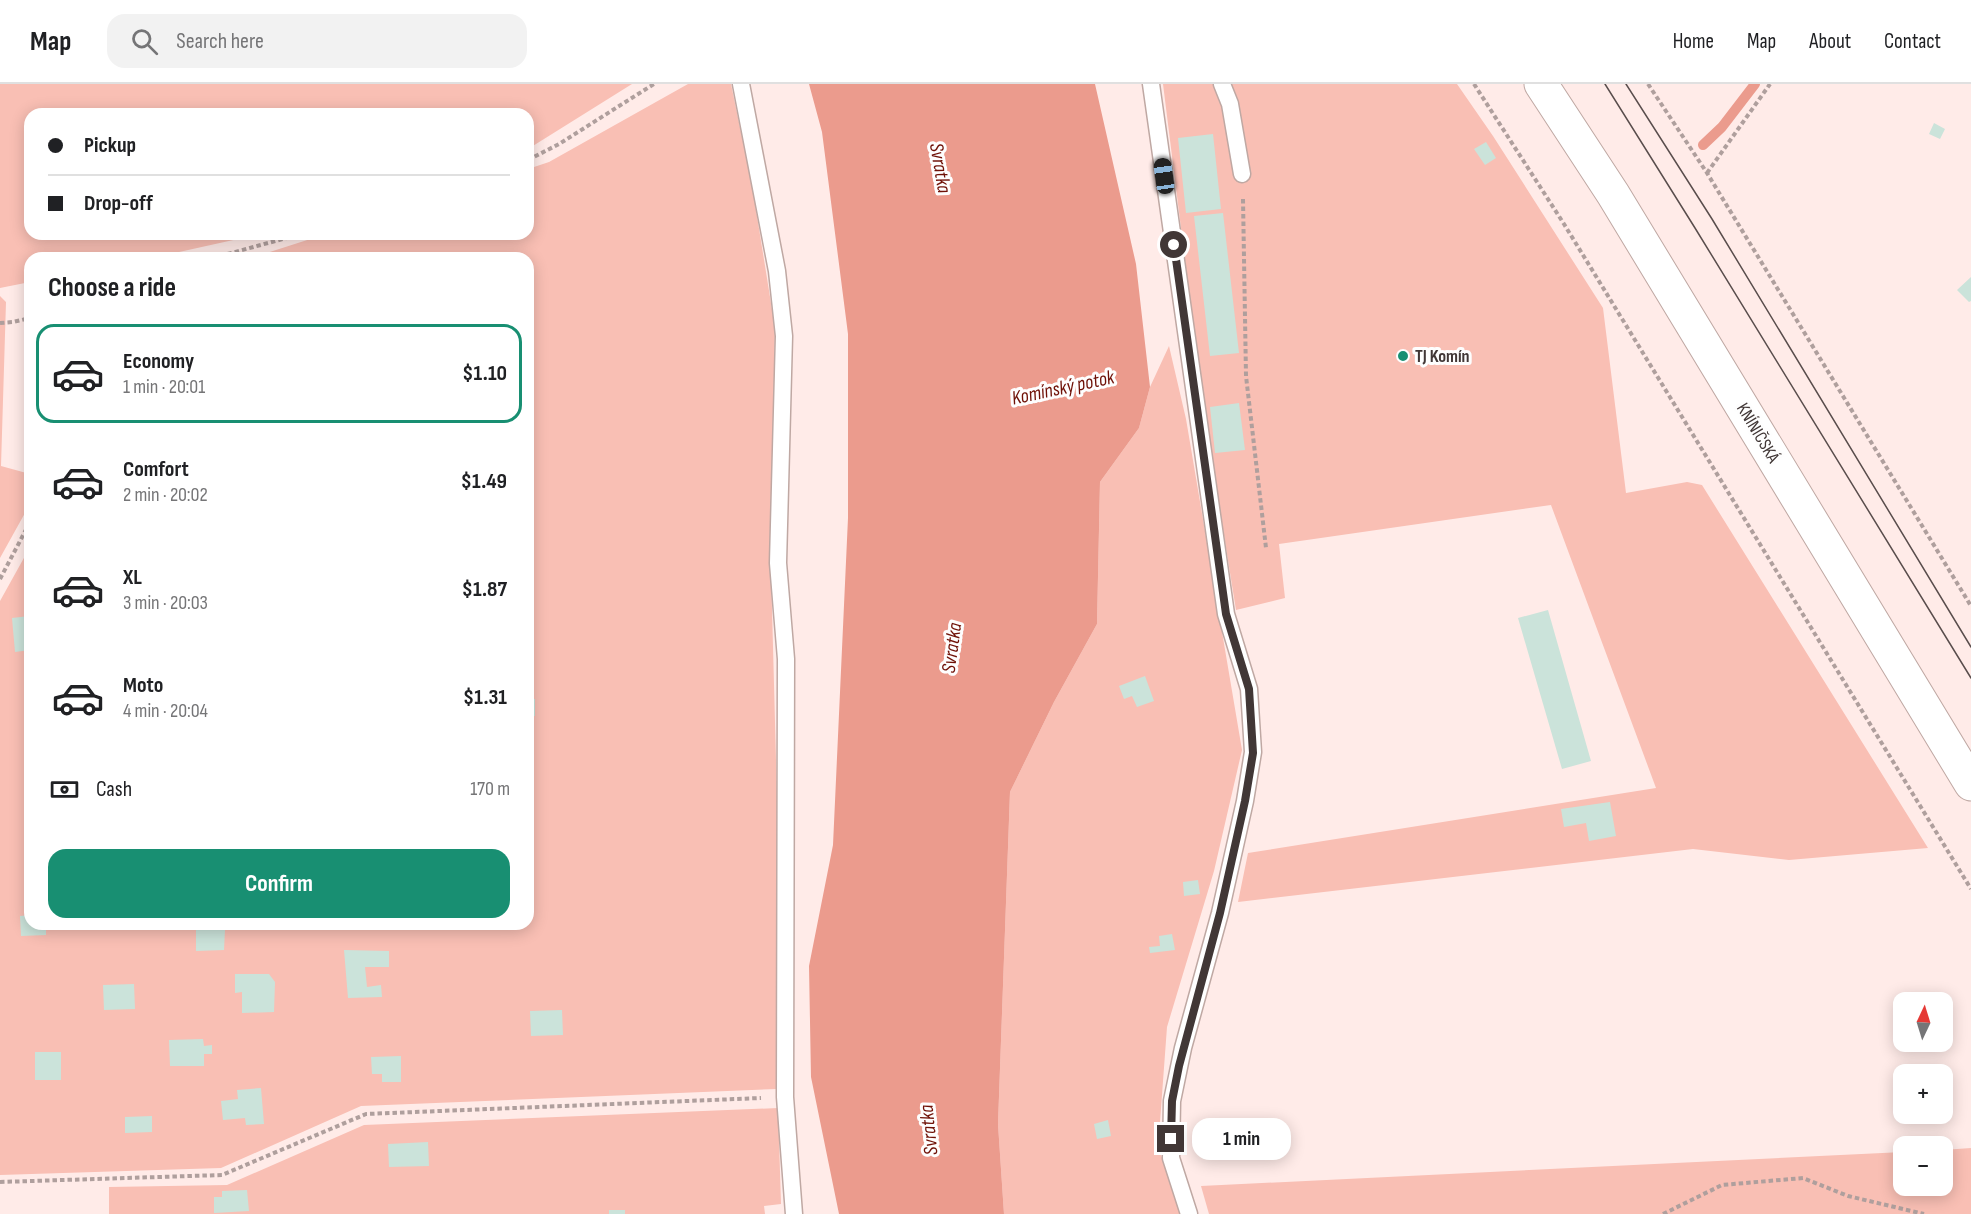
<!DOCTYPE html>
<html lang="en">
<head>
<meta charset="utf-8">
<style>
  body { margin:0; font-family:"Sofia Sans Condensed",sans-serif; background:#f2f2f2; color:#202124; height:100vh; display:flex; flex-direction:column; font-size:22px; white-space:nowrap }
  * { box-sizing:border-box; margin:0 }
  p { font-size:20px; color:#757577 }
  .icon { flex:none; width:33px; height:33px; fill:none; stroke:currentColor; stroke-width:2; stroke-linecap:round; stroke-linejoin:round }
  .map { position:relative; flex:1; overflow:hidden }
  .panel { position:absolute; left:24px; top:168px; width:510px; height:678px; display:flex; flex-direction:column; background:#fff; border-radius:18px; box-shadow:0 3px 15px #0003 }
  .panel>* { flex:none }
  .hud { position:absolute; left:24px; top:24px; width:510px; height:132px; border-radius:18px; box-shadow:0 3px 15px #0003; display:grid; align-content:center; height:132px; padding:0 24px; background:#fff }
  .needle { width:39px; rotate:4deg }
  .controls { position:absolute; left:1893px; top:908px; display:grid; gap:12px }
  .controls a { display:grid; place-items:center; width:60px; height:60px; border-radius:12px; background:#fff; box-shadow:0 3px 15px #0003; font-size:30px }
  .end { position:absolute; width:27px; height:27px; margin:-14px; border:8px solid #413736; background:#fff; box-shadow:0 0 0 3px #fff }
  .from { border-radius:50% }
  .bubble { position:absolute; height:42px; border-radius:18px; background:#fff; box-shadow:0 3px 15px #0003; font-size:20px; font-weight:700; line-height:42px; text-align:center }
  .car { position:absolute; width:18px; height:36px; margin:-18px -9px; border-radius:8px; box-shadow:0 0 4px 2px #0007; background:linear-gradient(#222 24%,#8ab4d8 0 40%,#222 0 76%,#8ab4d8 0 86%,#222 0) }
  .hud b { display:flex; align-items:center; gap:21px; height:57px; font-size:22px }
  .hud b+b { border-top:2px solid #e0e0e0 }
  .hud i { width:15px; height:15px; background:#202124 }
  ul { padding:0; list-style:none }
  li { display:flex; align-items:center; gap:18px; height:99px; margin:0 12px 9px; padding:0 12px; border:3px solid transparent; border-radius:18px }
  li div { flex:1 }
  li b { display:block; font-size:22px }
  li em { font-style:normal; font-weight:700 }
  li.active { border-color:#188f72 }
  li>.icon { width:54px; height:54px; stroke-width:1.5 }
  h2 { padding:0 24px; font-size:27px; line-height:72px }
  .pay { display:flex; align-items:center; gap:15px; height:66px; padding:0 24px; font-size:22px }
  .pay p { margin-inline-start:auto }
  .button { display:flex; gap:12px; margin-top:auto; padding:12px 24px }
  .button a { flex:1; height:69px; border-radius:18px; background:#188f72; color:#fff; font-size:24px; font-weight:700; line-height:69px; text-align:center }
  header { display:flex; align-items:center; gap:36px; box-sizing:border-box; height:84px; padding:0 30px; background:#fff; border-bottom:2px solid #e0e0e0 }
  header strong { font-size:28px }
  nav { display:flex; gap:33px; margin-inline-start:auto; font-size:21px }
  .search { width:420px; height:54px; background:#f2f2f2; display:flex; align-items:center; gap:15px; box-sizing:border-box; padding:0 21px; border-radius:18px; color:#757577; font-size:22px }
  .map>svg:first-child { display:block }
  .green { fill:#f9bfb4 }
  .water { fill:#eb9b8d }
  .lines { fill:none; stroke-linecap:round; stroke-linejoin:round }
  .stream { stroke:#eb9b8d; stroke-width:10 }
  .building { fill:#cbe3da }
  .service-casing { stroke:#bfa8a3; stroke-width:19 }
  .secondary-casing { stroke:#bfa8a3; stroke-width:35 }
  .path { stroke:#af9f9d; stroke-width:4; stroke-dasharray:4.5 3; stroke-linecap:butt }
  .service { stroke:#fff; stroke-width:16 }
  .secondary { stroke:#fff; stroke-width:33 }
  .tram { stroke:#594d4c; stroke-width:1.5 }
  .route { stroke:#413736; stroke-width:8 }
  .poi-dot { fill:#188f72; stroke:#fefefe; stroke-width:2 }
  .labels { text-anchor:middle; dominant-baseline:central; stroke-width:6; stroke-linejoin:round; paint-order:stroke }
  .poi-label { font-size:18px; font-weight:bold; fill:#413736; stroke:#fefefe; text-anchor:start }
  .street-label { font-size:18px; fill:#413736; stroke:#fefefe }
  .water-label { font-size:20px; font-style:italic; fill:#6f1107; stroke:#fefefe }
</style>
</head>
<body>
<header>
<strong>Map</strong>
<div class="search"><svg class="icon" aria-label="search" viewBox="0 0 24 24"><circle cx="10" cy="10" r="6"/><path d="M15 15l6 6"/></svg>Search here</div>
<nav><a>Home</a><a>Map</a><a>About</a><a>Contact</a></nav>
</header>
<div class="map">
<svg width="1971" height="1130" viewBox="0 0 1971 1130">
  <rect width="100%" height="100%" fill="#ffebe8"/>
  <!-- green -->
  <path class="green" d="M0 0H632L528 65V30H30V150H260L152 174H30V198L0 204Z
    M688 0H731L752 101 775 244 771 487 777 713V1005L361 1022 221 1084 0 1091V517L30 463V840H528V174H251L326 150H528V85L549 78Z
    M1163 0H1457L1493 52 1603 224 1626 409 1687 398 1702 401 1928 764 1789 776 1693 765 1238 818 1248 769 1656 704 1551 421 1279 460 1285 514 1236 526 1203 320Z
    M0 212 6 218 1 382 30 390V420L0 474Z
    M1169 262 1186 335 1242 666 1214 787 1167 943 1158 1065 1188 1130H1004L998 1040 1010 708 1054 618 1097 540 1100 398 1139 344 1150 303Z
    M778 1024 781 1120 764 1122 765 1130H109V1103L227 1101 364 1041Z
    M1971 1064V1130H1209L1201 1102 1903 1068 1904 1101H1942L1943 1066Z"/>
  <!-- water -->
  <path class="water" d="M809 0H1095L1136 180 1150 303 1139 344 1100 398 1097 540 1054 618 1010 708 998 1040 1004 1130H839L811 993 809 882 833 761 848 434V250L822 48Z"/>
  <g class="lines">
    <!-- stream -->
    <path class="stream" d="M1703 61 1722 43 1755 0"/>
  </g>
  <!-- building -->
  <path class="building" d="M1934 39 1945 45 1940 55 1929 50Z
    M1213 50 1221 125 1186 129 1178 54Z
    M1486 58 1496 74 1485 81 1474 65Z
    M1223 129 1239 269 1210 272 1194 132Z
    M1971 193V217L1969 218 1957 206Z
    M1239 319 1245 366 1215 369 1210 323Z
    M1548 526 1591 677 1562 685 1518 534Z
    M29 532 30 566 15 568 12 534Z
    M1145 592 1154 617 1137 623 1132 612 1124 615 1119 602Z
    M528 615H535V632H528Z
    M1610 718 1616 752 1589 757 1586 739 1564 743 1561 725Z
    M1198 796 1200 810 1184 812 1183 798Z
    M30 831V840H46V851L21 852 20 832Z
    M361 840H390V843H361Z
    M196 846H225L224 866 196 867Z
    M1172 850 1175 866 1150 869 1149 863 1160 862 1159 852Z
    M344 866 389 867V883H365L367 903 381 901 382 913 348 914Z
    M235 890H269L275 898 274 928 242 929V908L235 909Z
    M134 900 135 925 104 926 103 901Z
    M562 926 563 951 531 952 530 927Z
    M203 955 204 962 212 961V970H204V982H170L169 956Z
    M35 968H61V996H35Z
    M401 972V998H382V990H372L371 973Z
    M261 1004 264 1040 246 1041 245 1034 223 1036 221 1017 238 1015 237 1006Z
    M152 1032V1048L125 1049V1033Z
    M1108 1036 1111 1052 1097 1055 1094 1040Z
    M428 1058 429 1082 389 1083 388 1060Z
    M247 1106 249 1127 214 1129V1113H222V1107Z
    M609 1126H625V1130H609Z"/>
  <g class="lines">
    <defs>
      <path id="service" d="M741 0 777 187 784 252 778 479 786 575 785 1013 794 1130
        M1151 0 1226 530 1249 605 1253 668 1245 717 1220 829 1183 964 1172 1017 1171 1074 1189 1130
        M1222 0 1230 20 1242 90"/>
      <path id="secondary" d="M1541 0 1613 110 1971 700"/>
    </defs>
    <!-- service casing -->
    <use href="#service" class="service-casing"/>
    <!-- secondary casing -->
    <use href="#secondary" class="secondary-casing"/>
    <!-- path -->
    <path class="path" d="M1474 0 1564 140 1971 805
      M1648 0 1707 89 1971 522
      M528 76 559 60 654 0
      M1707 89 1770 0
      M1243 115 1246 292 1266 464
      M213 174 301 150
      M0 239 13 238 30 234
      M0 495 30 438
      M0 1098 222 1091 366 1030 761 1014
      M1663 1130 1722 1101 1803 1094 1848 1112 1924 1130"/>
    <!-- service -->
    <use href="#service" class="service"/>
    <!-- secondary -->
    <use href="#secondary" class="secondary"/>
    <!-- tram -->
    <path class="tram" d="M1605 0 1695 144 1971 594
      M1626 0 1712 135 1971 563"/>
  </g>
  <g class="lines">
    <!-- route -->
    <path class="route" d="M1171 1055 1172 1017 1179 982 1220 829 1245 717 1253 669 1249 605 1226 530 1174 161"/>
  </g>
  <!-- markers -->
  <circle class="poi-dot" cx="1403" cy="272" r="6"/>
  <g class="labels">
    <!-- poi labels -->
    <g class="poi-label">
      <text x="1415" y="272">TJ Komín</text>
    </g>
    <!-- street labels -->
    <g class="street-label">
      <text transform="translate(1758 349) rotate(59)">KNÍNIČSKÁ</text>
    </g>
    <!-- water labels -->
    <g class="water-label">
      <text transform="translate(940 84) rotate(80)">Svratka</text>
      <text transform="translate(1063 304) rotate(-12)">Komínský potok</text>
      <text transform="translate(952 564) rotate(-82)">Svratka</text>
      <text transform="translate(929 1046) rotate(-96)">Svratka</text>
    </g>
  </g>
</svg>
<div class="controls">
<a><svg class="needle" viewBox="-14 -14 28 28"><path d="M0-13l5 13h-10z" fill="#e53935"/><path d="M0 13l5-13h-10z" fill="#757577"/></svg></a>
<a>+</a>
<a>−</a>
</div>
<i class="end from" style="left:1174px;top:161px"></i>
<i class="end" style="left:1171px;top:1055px"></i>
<div class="bubble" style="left:1192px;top:1034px;width:99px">1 min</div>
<i class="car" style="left:1164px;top:92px;rotate:352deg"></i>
<div class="hud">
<b><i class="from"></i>Pickup</b>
<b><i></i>Drop-off</b>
</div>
<section class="panel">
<h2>Choose a ride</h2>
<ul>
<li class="active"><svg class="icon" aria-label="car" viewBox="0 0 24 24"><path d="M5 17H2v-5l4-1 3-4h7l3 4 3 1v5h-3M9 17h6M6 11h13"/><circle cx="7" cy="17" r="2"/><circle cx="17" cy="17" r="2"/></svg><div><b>Economy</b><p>1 min · 20:01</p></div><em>$1.10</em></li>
<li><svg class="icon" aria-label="car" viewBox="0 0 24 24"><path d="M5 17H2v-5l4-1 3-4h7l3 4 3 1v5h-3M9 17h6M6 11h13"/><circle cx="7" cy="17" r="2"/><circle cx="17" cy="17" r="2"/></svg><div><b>Comfort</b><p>2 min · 20:02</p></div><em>$1.49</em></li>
<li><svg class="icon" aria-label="car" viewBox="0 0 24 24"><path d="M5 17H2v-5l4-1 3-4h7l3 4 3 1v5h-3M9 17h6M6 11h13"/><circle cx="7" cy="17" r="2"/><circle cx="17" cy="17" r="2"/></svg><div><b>XL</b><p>3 min · 20:03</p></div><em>$1.87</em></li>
<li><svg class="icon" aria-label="car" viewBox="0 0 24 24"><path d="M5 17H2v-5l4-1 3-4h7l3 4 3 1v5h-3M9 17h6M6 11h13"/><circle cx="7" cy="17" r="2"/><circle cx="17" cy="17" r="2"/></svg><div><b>Moto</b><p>4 min · 20:04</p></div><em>$1.31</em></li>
</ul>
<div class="pay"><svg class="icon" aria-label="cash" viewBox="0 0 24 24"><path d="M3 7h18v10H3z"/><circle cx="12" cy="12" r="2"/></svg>Cash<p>170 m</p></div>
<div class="button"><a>Confirm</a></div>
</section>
</div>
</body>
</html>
